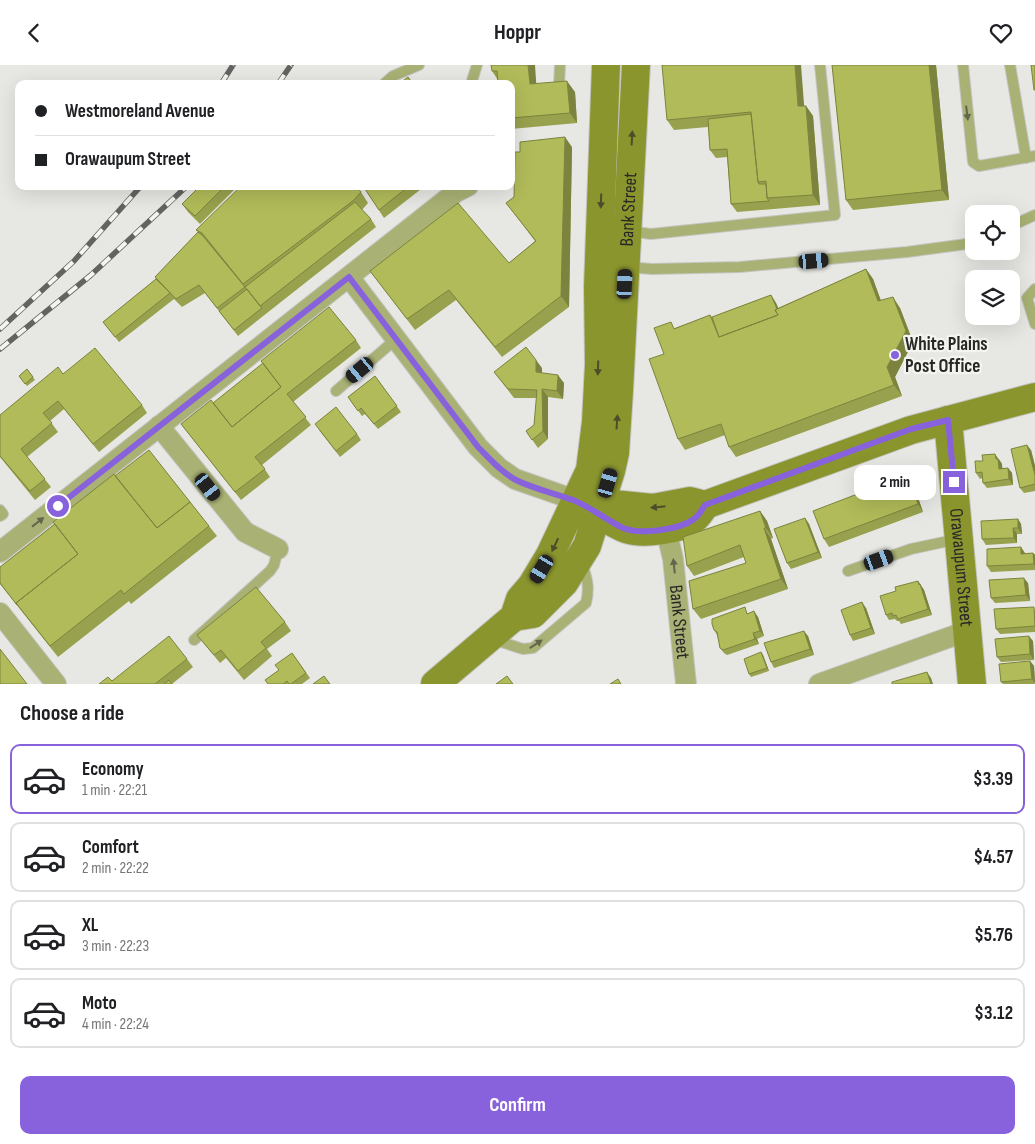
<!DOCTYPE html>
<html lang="en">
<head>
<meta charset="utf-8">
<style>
  body { margin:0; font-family:"Sofia Sans Condensed",sans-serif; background:#f6f6f6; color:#202124; height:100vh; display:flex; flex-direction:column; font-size:19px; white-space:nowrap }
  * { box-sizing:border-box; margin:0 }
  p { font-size:16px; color:#757577 }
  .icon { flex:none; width:28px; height:28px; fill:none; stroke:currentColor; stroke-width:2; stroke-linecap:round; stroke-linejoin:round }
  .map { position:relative; height:619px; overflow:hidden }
  .side { display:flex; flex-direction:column; background:#fff; flex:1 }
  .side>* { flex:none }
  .guide { position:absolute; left:15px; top:15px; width:500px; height:110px; border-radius:10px; box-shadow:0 5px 20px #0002; display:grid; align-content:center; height:110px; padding:0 20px; background:#fff }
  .buttons { position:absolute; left:965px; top:140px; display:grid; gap:10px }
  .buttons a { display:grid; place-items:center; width:55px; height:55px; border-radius:10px; background:#fff; box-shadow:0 5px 20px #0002; font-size:25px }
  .end { position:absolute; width:22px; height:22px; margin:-11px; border:6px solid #8862dd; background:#fff; box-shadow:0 0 0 2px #fff }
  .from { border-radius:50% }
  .bubble { position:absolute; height:35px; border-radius:10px; background:#fff; box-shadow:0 5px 20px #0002; font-size:16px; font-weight:700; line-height:35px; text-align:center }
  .car { position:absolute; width:15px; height:30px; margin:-15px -8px; border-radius:6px; box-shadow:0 0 4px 1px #0007; background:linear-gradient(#222 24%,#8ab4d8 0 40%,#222 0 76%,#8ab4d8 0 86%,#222 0) }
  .guide b { display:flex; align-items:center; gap:18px; height:48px; font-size:19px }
  .guide b+b { border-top:1px solid #e0e0e0 }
  .guide i { width:12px; height:12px; background:#202124 }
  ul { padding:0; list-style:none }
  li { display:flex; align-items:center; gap:15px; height:70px; margin:0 10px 8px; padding:0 10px; border:2px solid #e0e0e0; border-radius:10px }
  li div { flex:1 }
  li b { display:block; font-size:19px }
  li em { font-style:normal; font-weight:700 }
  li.active { border-color:#8862dd }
  li>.icon { width:45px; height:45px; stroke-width:1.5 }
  h2 { padding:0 20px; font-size:22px; line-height:60px }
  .button { display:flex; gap:10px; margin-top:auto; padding:10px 20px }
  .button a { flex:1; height:58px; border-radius:10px; background:#8862dd; color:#fff; font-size:20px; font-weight:700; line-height:58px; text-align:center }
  header { display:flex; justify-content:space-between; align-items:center; height:65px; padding:0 20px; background:#fff; font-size:22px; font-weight:700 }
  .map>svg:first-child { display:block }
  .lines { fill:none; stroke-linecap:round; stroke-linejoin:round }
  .lane-casing { stroke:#c5c5c1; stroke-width:12 }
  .street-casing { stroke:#c5c5c1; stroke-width:22 }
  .secondary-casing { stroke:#c5c5c1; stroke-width:30 }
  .lane { stroke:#a9b174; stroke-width:10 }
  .street { stroke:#a9b174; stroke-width:20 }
  .secondary { stroke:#8b952e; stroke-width:28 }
  .rail-casing { stroke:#636461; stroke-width:5.5 }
  .rail { stroke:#f4f5f0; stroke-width:4; stroke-dasharray:11; stroke-linecap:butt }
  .wall { fill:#98a14d }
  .shaded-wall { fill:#7c833e }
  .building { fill:#b1bb59; stroke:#7c833e }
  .oneway { fill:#62664a }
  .oneway2 { fill:#4b4e29 }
  .route { stroke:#8862dd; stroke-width:6 }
  .poi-dot { fill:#8862dd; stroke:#f4f5f0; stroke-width:2 }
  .labels { text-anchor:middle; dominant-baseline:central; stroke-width:4.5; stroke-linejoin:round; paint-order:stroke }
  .street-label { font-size:19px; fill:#282827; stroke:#f4f5f0 }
  .poi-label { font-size:19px; font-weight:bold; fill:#282827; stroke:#f4f5f0; text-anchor:start }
</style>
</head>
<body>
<header><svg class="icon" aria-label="back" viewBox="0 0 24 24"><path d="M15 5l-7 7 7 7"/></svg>Hoppr<svg class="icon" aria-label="heart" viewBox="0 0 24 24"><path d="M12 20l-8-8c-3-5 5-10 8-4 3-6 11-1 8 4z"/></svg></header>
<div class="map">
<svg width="1035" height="619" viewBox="0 0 1035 619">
  <rect width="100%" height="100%" fill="#e7e8e3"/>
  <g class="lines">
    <defs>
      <path id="lane" d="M963 0 973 97 979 101 1035 91
        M1010 0 1026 93
        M384 19 393 11 419 0
        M471 19 477 0
        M559 21 560 0
        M1011 161 1035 150
        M629 166 651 169 835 150 820 0
        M627 202 652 204 740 202 907 187 974 178
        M1035 224 1027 233 1035 259
        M336 326 396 274
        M0 445 3 449 0 451
        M848 506 911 484 958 474
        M492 574 523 584 533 583 586 538C590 522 587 512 581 497
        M194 575 270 506 274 500 278 484"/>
      <g id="street">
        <path d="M349 212 478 382 499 403 515 414 575 435"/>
        <path d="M159 361 245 467 278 484"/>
        <path id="s1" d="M666 464 673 494 686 619"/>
        <path d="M0 487 456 127 468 121"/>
        <path d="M0 548 56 619"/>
        <path d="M819 619 967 566"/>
      </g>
      <g id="secondary">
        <path id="s2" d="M948 355 972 619"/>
        <path d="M583 436 653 443 690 436 705 440 911 365 1035 332"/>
        <path d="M585 441C598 448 612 459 626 464 643 470 679 465 693 455 698 451 702 445 705 440"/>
        <path id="s3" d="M514 552 533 549 564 518 587 481 611 406 615 388 619 326 636 0"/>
        <path d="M435 619 514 552 520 534 532 520 550 490 590 405 596 357 599 299 598 222 606 0"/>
      </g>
    </defs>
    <!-- lane casing -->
    <use href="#lane" class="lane-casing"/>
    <!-- street casing -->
    <use href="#street" class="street-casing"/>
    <!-- secondary casing -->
    <use href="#secondary" class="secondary-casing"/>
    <!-- lane -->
    <use href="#lane" class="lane"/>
    <!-- street -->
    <use href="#street" class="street"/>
    <!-- secondary -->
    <use href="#secondary" class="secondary"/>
    <defs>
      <path id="rail" d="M221 19 233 0
        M278 19 291 0
        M0 264 74 196 141 121
        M0 284 91 210 187 121"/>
    </defs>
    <!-- rail casing -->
    <use href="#rail" class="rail-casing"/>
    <!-- rail -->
    <use href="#rail" class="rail"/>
  </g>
  <!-- wall -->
  <path class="wall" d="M491 0 536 19 575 27 577 58 511 64V19L498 15 492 6Z
    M832 0H936L949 135 853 145 846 135Z
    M806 41 813 51 820 140 737 147 731 139 727 92 716 93 710 85 708 62 674 65 667 55Z
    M572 82 569 242 502 292 456 235 415 265 370 206 509 198 535 176 506 138 514 132 520 87Z
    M200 121H238L200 159 188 147 182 139Z
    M363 121H425L384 153Z
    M361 127 368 138 362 145 371 154 376 162 238 271 205 228 182 242 174 234 119 277 103 257 156 214 155 212 198 167 196 165Z
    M866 204 873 214 881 236 900 243 913 277 895 312 902 331 736 392 729 382 725 370 685 385 678 374 664 289 675 263 710 250 712 252 771 230 776 238 778 243Z
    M356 275 361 283 293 337 311 360 262 400 270 412 241 435 181 359 213 338Z
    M542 303V308L564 318 563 334 548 332V374L538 383 526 366 534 360 537 333H514L494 307Z
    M27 304 35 315 27 321 19 311Z
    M63 309 142 340 147 348 99 387 64 344 50 356 58 367 27 392 51 422 35 435 0 392V350Z
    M375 311 401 347 378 364 365 349 362 351 348 332Z
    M319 365 357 369 361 375 340 392Z
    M1031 385 1035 401V426L1024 428 1020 423Z
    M999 394 1002 399V403H1008L1012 408 1013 420 987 423 983 418 982 413 980 414 976 408Z
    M907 410 913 418 923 447 829 482 824 474Z
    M115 411 209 461 217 471 131 539 129 536 58 592 0 519V502Z
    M760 446 767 456 773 473 771 474 788 524 701 554 693 544 746 498 744 492 694 511 687 501Z
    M805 453 809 459 822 493 791 504 787 498Z
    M1018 454 1021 459 1022 469H1017V478L986 480 982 474Z
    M1025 488H1033L1035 490V505L991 507 987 501Z
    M918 516 924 525 932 550 901 559 899 556H897L895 554 889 555 886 550Z
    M1028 518 1030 536 995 538 991 533Z
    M866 543 875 569 853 576 850 570Z
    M1035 544V567L1000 569 996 564Z
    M748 548 758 552 764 571 757 574 759 579 727 590 724 588 720 583 717 570 714 565Z
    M285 557 291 566 267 584 272 591 244 615 226 593 220 598 197 570Z
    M808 571 814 590 774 603 771 597Z
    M1033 576 1034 595 1001 597 997 592Z
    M761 587 763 590 769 606 751 612 749 609Z
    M292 588 310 613 302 619H268Z
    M187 594 193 602 172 619H99L112 616Z
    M1030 596 1034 601 1035 619H1003L1001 617Z"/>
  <!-- shaded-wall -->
  <path class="shaded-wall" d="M528 0H535L537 30 530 19Z
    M795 0H801L805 52 798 41Z
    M929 0H936L949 135 942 125Z
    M567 16 575 27 577 58 570 48Z
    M806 41 813 51 820 140 813 130Z
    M565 72 572 82 569 242 561 231Z
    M866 204 873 214 885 247 878 236Z
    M771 230 776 238 786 260 780 252Z
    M893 232 900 243 913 277 895 312 902 331 894 320 887 302Z
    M536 295 542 303V316L536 307Z
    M558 310 564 318 563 334 557 326Z
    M542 324 548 332V374L543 366Z
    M1027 380 1031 385 1035 401V410Z
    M995 389 1002 399 1003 409 999 404 996 394Z
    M1008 403 1012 408 1013 420 1009 414Z
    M907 410 913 418 923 447 918 439Z
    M760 446 767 456 773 473 766 463Z
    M805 453 809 459 822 493 818 487Z
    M1018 454 1021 459 1022 469 1018 463Z
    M764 463 771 474 788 524 781 514Z
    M1013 463 1017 469V478L1014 473Z
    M1021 482 1025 488V494L1021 489Z
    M1033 488 1035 490V501L1034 499Z
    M1024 513 1028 518 1030 536 1026 530Z
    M918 516 924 525 932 550 928 544Z
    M862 537 866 543 875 569 871 563Z
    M754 546 758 552 764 571 760 566Z
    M804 566 808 571 814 590 810 584Z
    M753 568 757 574 759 579 755 574Z
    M1029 571 1033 576 1034 595 1030 589Z
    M761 587 763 590 769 606 767 603Z
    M1030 596 1034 601 1035 618 1032 614Z
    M927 607 931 613 933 619H931Z"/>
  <!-- building -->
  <path class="building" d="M491 0H528L530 19 567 16 570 48 511 53V19H498L497 6H492Z
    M662 0H795L798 41H806L813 130 767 133 766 116 758 117 751 47 667 55Z
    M832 0H929L942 125 846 135Z
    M1031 0H1035V25H1034Z
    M408 12 413 19H399Z
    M751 49 758 117 759 119H766L767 133 769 136 731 139 727 84 710 85 708 54Z
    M565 72 561 231 495 282 449 225 407 254 370 206 458 138 509 198 536 176 506 138 514 132 515 87H520V77Z
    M200 121H225L195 151 182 139Z
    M241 121H356L361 127 354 135 243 219 202 168 196 165Z
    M363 121H409L379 145Z
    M355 137 371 154 260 241 245 222Z
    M198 167 203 171 245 222 217 243 199 220 176 234 155 212Z
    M866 204 878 236 893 232 906 266 887 302 894 320 729 382 721 359 678 374 649 294 664 289 654 263 671 257 674 264 710 250 719 272 778 250 775 245Z
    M156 214 170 228 115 272 103 257Z
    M247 224 262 243 234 265 219 246Z
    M771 230 777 244 775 245 778 250 719 272 712 252Z
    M329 242 356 275 287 329 306 352 255 392 265 404 235 427 181 359 211 335 232 362 281 322 261 296Z
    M526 282 536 295V307L558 310 557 326 542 324 543 366 532 375 526 366 534 360 537 325 508 324 494 307Z
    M95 283 142 340 93 379 58 336 43 348 52 358 21 384 45 414 30 426 0 391V350L58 302 63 309Z
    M263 298 281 322 232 362 213 338Z
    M27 304 33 312 25 319 19 311Z
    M375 311 397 341 374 359 361 343 358 346 348 332Z
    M336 342 357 369 336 386 315 359Z
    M1027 380 1035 410V419L1020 423 1011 384Z
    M149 385 190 437 157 463 115 411Z
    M995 389 996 394H998L999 404 1008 403 1009 414 983 418 982 407 976 408 975 396H983L982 390Z
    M114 409 157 463 190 437 209 461 124 529 121 525 50 581 16 538 78 489 53 457Z
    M907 410 918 439 824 474 813 446Z
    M760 446 766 463H764L781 514 693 544 689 516 746 498 740 480 687 501 683 472Z
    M805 453 818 487 787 498 774 464Z
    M1018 454V463H1013L1014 473 982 474 981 456Z
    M55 459 78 489 16 538 17 540 0 518V502Z
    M1021 482V489L1033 488 1034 499 987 501V484Z
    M1024 513 1026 530 991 533 989 515Z
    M918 516 919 520 920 519 928 544 898 554 896 550 893 551 892 548 886 550 880 531 896 526 895 522Z
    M256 522 285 557 261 577 266 583 238 606 221 585 214 590 197 570Z
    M862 537 871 563 850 570 841 545Z
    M745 542 747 549 754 546 760 566 753 568 755 574 723 585 720 583 717 567 714 565 712 559V554Z
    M1034 542 1035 561 996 564 994 544Z
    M804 566 810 584 771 597 764 578Z
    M169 571 187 594 155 619H99L108 612 112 616Z
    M1029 571 1030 589 997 592 995 574Z
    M0 584 27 619H0Z
    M761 587 767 603 749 609 744 594Z
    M292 588 306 608 291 619H289L287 616 283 619H268L265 615 279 605 275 600Z
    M1030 596 1032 614 1001 617 999 599Z
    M927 607 931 619H892V617Z
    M324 611 330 619H313Z
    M507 611 513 619H496Z
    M618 614 621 619H610Z
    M169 615 172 619H164Z"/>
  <!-- one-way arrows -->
  <defs><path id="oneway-solid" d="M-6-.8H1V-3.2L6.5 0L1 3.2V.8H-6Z" transform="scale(1.25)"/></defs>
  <g class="oneway">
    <use href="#oneway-solid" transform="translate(967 48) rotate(83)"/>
    <use href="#oneway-solid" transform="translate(38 457) rotate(-38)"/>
    <use href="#oneway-solid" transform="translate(674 501) rotate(-96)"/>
    <use href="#oneway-solid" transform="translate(536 579) rotate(-33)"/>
  </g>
  <g class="oneway2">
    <use href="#oneway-solid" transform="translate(632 73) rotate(-87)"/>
    <use href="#oneway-solid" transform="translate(601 136) rotate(92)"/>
    <use href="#oneway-solid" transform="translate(598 303) rotate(92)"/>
    <use href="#oneway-solid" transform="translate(617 357) rotate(-86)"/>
    <use href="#oneway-solid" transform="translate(658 442) rotate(174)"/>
    <use href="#oneway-solid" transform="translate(555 480) rotate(115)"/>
  </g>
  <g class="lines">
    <!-- route -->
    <path class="route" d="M58 441 349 212 478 382C490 394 501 407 516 415 534 424 554 428 573 435 591 442 606 455 623 463 640 470 679 465 694 454 699 451 702 444 705 440L911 364 948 355 954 417"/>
  </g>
  <!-- markers -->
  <circle class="poi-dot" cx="895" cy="290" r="5"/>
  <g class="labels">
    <!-- street labels -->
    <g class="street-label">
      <text stroke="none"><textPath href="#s3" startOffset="448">Bank Street</textPath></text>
      <text stroke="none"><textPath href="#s2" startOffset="148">Orawaupum Street</textPath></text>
      <text stroke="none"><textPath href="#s1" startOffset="94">Bank Street</textPath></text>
    </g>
    <!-- poi labels -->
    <g class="poi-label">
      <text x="905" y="279">White Plains<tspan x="905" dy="22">Post Office</tspan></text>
    </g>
  </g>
</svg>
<div class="buttons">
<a><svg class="icon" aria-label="locate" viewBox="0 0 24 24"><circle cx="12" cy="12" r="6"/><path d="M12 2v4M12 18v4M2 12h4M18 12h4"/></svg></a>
<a><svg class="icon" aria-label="layers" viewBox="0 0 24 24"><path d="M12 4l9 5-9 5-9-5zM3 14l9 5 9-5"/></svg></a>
</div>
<i class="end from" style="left:58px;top:441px"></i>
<i class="end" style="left:954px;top:417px"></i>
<div class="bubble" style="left:854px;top:400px;width:82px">2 min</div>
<i class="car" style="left:814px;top:196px;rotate:85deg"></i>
<i class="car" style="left:625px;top:219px;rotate:3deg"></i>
<i class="car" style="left:360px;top:305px;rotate:230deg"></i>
<i class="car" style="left:608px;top:418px;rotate:16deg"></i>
<i class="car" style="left:208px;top:422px;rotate:141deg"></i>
<i class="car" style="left:879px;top:495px;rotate:70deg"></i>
<i class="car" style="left:542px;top:504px;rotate:211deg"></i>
<div class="guide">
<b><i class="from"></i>Westmoreland Avenue</b>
<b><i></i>Orawaupum Street</b>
</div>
</div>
<section class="side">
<h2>Choose a ride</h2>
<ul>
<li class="active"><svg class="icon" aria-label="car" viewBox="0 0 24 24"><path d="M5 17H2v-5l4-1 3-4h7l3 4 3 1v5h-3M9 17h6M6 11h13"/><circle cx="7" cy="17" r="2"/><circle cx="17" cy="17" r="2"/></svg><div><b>Economy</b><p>1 min · 22:21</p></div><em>$3.39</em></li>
<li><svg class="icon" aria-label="car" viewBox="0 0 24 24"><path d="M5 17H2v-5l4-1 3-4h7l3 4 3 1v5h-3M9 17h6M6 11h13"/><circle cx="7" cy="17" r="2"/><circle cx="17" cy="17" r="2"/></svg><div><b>Comfort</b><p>2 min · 22:22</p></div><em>$4.57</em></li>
<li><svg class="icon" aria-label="car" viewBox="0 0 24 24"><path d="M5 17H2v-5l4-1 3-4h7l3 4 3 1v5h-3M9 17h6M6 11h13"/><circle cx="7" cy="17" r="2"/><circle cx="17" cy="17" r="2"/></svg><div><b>XL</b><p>3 min · 22:23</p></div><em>$5.76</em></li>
<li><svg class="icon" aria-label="car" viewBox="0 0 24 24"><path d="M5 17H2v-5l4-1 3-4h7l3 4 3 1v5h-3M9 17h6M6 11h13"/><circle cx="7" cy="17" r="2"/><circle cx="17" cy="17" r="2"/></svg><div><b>Moto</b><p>4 min · 22:24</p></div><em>$3.12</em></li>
</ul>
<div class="button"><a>Confirm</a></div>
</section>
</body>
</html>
